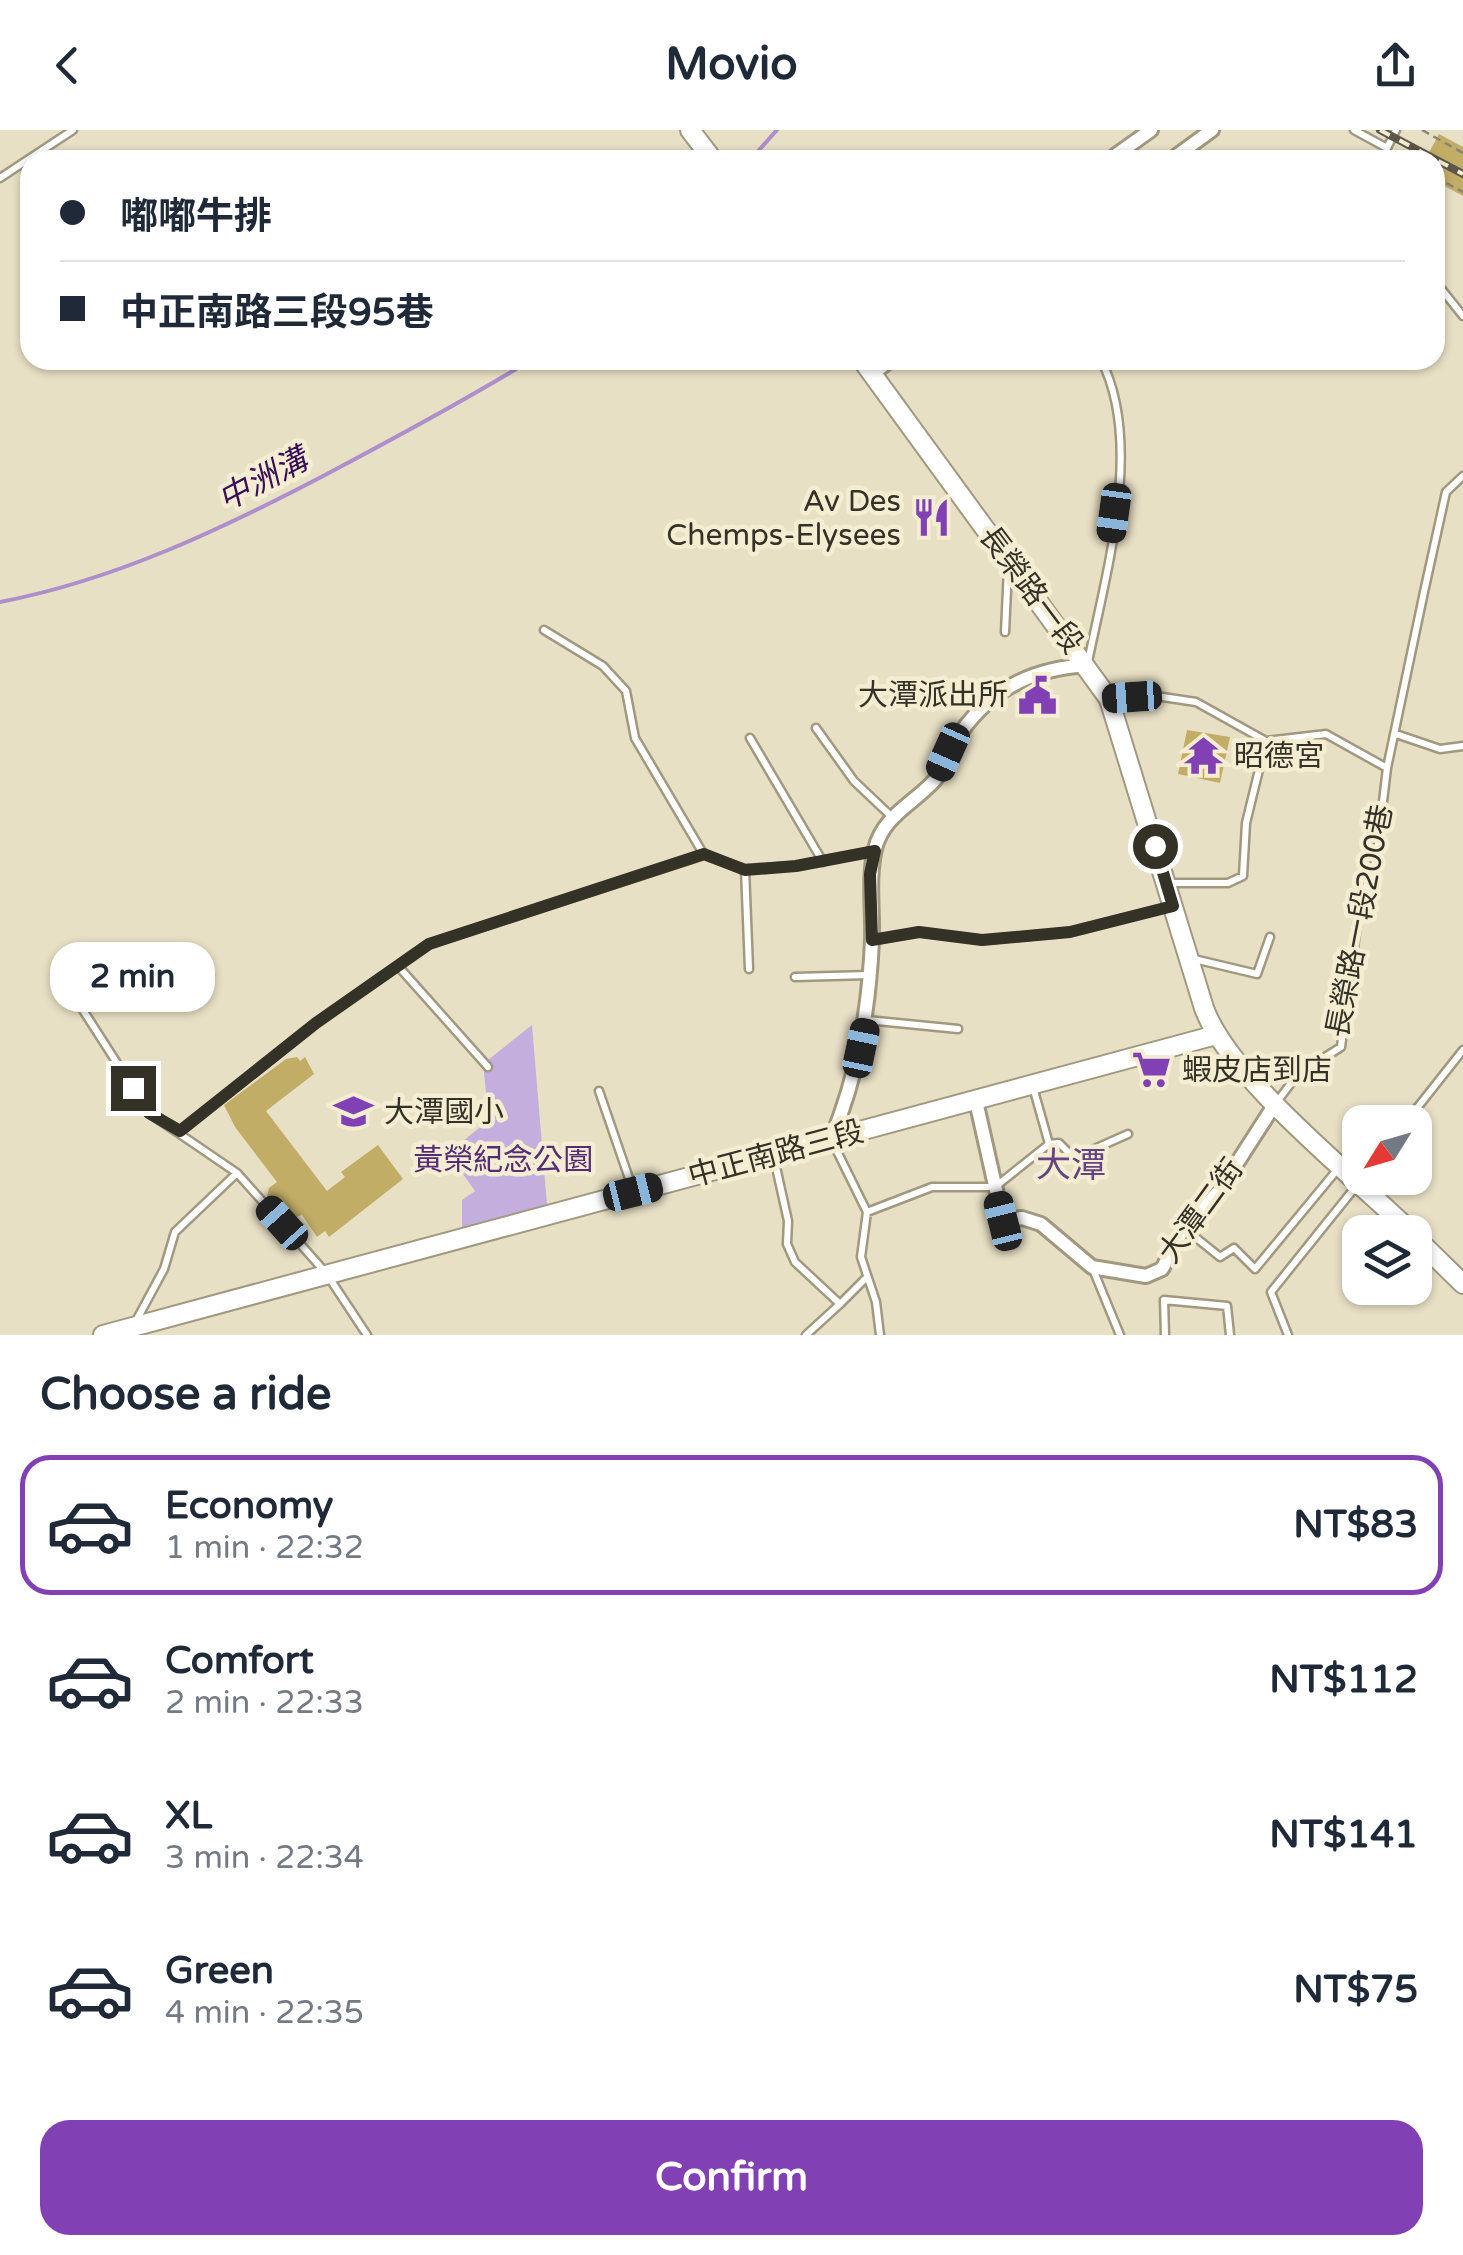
<!DOCTYPE html>
<html lang="en">
<head>
<meta charset="utf-8">
<style>
  body { margin:0; font-family:"Varela Round","Noto Sans TC",sans-serif; background:#f2f2f3; color:#1f2937; height:100vh; display:flex; flex-direction:column; font-size:38px; white-space:nowrap }
  * { box-sizing:border-box; margin:0 }
  p { font-size:32px; color:#747a83 }
  .icon { flex:none; width:55px; height:55px; fill:none; stroke:currentColor; stroke-width:2; stroke-linecap:round; stroke-linejoin:round }
  .map { position:relative; height:1205px; overflow:hidden }
  .side { display:flex; flex-direction:column; background:#fff; flex:1 }
  .side>* { flex:none }
  .top-card { position:absolute; left:20px; top:20px; width:1425px; height:220px; border-radius:30px; box-shadow:0 2px 8px #0004; display:grid; align-content:center; height:220px; padding:0 40px; background:#fff }
  .needle { width:65px; rotate:233deg }
  .tools { position:absolute; left:1342px; top:975px; display:grid; gap:20px }
  .tools a { display:grid; place-items:center; width:90px; height:90px; border-radius:20px; background:#fff; box-shadow:0 2px 8px #0004; font-size:50px }
  .end { position:absolute; width:45px; height:45px; margin:-22px; border:12px solid #343127; background:#fff; box-shadow:0 0 0 5px #fff }
  .from { border-radius:50% }
  .bubble { position:absolute; height:70px; border-radius:30px; background:#fff; box-shadow:0 2px 8px #0004; font-size:32px; font-weight:800; line-height:70px; text-align:center }
  .car { position:absolute; width:30px; height:60px; margin:-30px -15px; border-radius:12px; box-shadow:0 0 8px 2px #0007; background:linear-gradient(#222 24%,#8ab4d8 0 40%,#222 0 76%,#8ab4d8 0 86%,#222 0) }
  .top-card b { display:flex; align-items:center; gap:35px; height:95px; font-size:38px }
  .top-card b+b { border-top:2px solid #e0e1e3 }
  .top-card i { width:25px; height:25px; background:#1f2937 }
  ul { padding:0; list-style:none }
  li { display:flex; align-items:center; gap:30px; height:140px; margin:0 20px 15px; padding:0 20px; border:5px solid transparent; border-radius:30px }
  li div { flex:1 }
  li b { display:block; font-size:38px }
  li em { font-style:normal; font-weight:800 }
  li.selected { border-color:#8141b5 }
  li>.icon { width:90px; height:90px; stroke-width:1.5 }
  h2 { padding:0 40px; font-size:45px; line-height:120px }
  .primary-button { display:flex; gap:20px; margin-top:auto; padding:20px 40px }
  .primary-button a { flex:1; height:115px; border-radius:30px; background:#8141b5; color:#fff; font-size:40px; font-weight:800; line-height:115px; text-align:center }
  header { display:flex; justify-content:space-between; align-items:center; height:130px; padding:0 40px; background:#fff; font-size:45px; font-weight:800 }
  .map>svg:first-child { display:block }
  .green { fill:#c4aedd }
  .lines { fill:none; stroke-linecap:round; stroke-linejoin:round }
  .stream { stroke:#ad8fcc; stroke-width:4 }
  .building { fill:#c2ad66 }
  .lane-casing { stroke:#a09980; stroke-width:11 }
  .street-casing { stroke:#a09980; stroke-width:18 }
  .secondary-casing { stroke:#a09980; stroke-width:22 }
  .path { stroke:#8b8573; stroke-width:2.5; stroke-dasharray:8 5; stroke-linecap:butt }
  .lane { stroke:#fff; stroke-width:6 }
  .street { stroke:#fff; stroke-width:12 }
  .secondary { stroke:#fff; stroke-width:18 }
  .rail-casing { stroke:#5b5749; stroke-width:8 }
  .rail { stroke:#f5edd2; stroke-width:4; stroke-dasharray:11; stroke-linecap:butt }
  .route { stroke:#343127; stroke-width:12 }
  .labels { text-anchor:middle; dominant-baseline:central; stroke-width:9; stroke-linejoin:round; paint-order:stroke }
  .poi-label { font-size:30px; fill:#343127; stroke:#f5edd2; text-anchor:start }
  .street-label { font-size:30px; fill:#343127; stroke:#f5edd2 }
  .park-label { font-size:30px; fill:#552d77; stroke:#f5edd2 }
  .water-label { font-size:32px; font-style:italic; fill:#390e58; stroke:#f5edd2 }
  .quarter-label { font-size:35px; fill:#644581; stroke:#f5edd2 }
</style>
</head>
<body>
<header><svg class="icon" aria-label="back" viewBox="0 0 24 24"><path d="M15 5l-7 7 7 7"/></svg>Movio<svg class="icon" aria-label="share" viewBox="0 0 24 24"><path d="M12 15V3M7 8l5-5 5 5M5 13v7h14v-7"/></svg></header>
<div class="map">
<svg width="1463" height="1205" viewBox="0 0 1463 1205">
  <rect width="100%" height="100%" fill="#e8e0c5"/>
  <!-- green -->
  <path class="green" d="M532 895 547 1075 462 1099V1070L475 1061 448 1023 489 990 483 934Z"/>
  <g class="lines">
    <!-- stream -->
    <path class="stream" d="M750 30 777 0
      M0 472C115 450 222 399 325 345 395 308 464 271 531 230"/>
  </g>
  <!-- building -->
  <path class="building" d="M1439 4 1463 17V66L1435 51V30H1425Z
    M1187 600 1230 607 1220 653 1178 644Z
    M297 927 300 931 305 927 314 944 266 981 327 1061 345 1047 341 1042 378 1015 403 1049 329 1107 325 1101 317 1107 302 1085 288 1090 267 1067 269 1058 277 1052 235 997 224 975 286 929Z"/>
  <g class="lines">
    <defs>
      <path id="lane" d="M1354 0 1387 18 1396 0
        M0 48 73 0
        M1435 151 1463 186
        M544 500 603 536 626 561 635 608 704 725
        M1005 502 1008 438
        M1088 532C1106 443 1144 313 1101 230
        M1113 569 1156 566 1196 572 1266 611 1326 604 1387 638
        M816 598 854 651 892 687
        M1396 604 1440 619 1463 616
        M750 608 823 732
        M704 725 745 739 796 736 874 721
        M745 739 749 839
        M1167 753H1228L1243 746 1246 693 1266 611
        M874 810 919 802 983 810 1070 802 1172 776
        M1190 828 1257 844 1270 807
        M398 836 488 937
        M84 838 72 863 149 983 237 1043 326 1143 367 1205
        M795 847 869 845
        M867 890 958 899
        M1033 957 1049 1014
        M599 961 633 1060
        M1276 973 1298 944 1341 917 1360 772 1376 730 1387 638 1424 462 1446 362 1463 346
        M1406 992 1463 920
        M181 1001 316 893 429 814 704 725
        M832 1011 867 1082 861 1127 876 1172 880 1205
        M774 1028 788 1091 787 1114 795 1132 840 1174 806 1205
        M867 1082 932 1057H995L1049 1014 1059 1013 1074 1028 1128 1004
        M1184 1098 1220 1127 1234 1118 1255 1139 1337 1040
        M1092 1137 1120 1205
        M840 1174 865 1149
        M136 1191 164 1139 175 1102 237 1043
        M1165 1205 1164 1170 1227 1176 1230 1205
        M1288 1205 1271 1162 1357 1055"/>
      <path id="street" d="M1109 30 1151 0
        M1171 30 1212 0
        M872 244 891 230
        M976 971 1003 1091 1022 1088 1041 1094 1092 1137 1146 1146 1162 1139 1184 1098 1219 1061 1275 974
        M831 1010C858 944 869 880 872 810 873 779 868 749 875 719 883 686 913 674 934 651 943 641 948 623 955 611 987 561 1029 539 1087 535"/>
      <path id="secondary" d="M690 0 713 30
        M862 230 1109 569 1204 878C1229 948 1355 1047 1411 1102
        M1415 1107 1463 1154
        M103 1205 1216 905"/>
    </defs>
    <!-- lane casing -->
    <use href="#lane" class="lane-casing"/>
    <!-- street casing -->
    <use href="#street" class="street-casing"/>
    <!-- secondary casing -->
    <use href="#secondary" class="secondary-casing"/>
    <!-- path -->
    <path class="path" d="M1422 0 1463 23
      M1397 24 1406 30
      M1435 47 1463 62"/>
    <!-- lane -->
    <use href="#lane" class="lane"/>
    <!-- street -->
    <use href="#street" class="street"/>
    <!-- secondary -->
    <use href="#secondary" class="secondary"/>
    <defs>
      <path id="rail" d="M1380 0 1463 44"/>
    </defs>
    <!-- rail casing -->
    <use href="#rail" class="rail-casing"/>
    <!-- rail -->
    <use href="#rail" class="rail"/>
  </g>
  <g class="lines">
    <!-- route -->
    <path class="route" d="M133 958 149 983 180 1001 316 893 429 814 704 724 745 740 796 736 875 721 870 744 872 810 919 802 982 810 1070 802 1173 776 1155 716"/>
  </g>
  <!-- icons -->
  <defs>
    <symbol id="restaurant-bare" viewBox="-9 -9 18 18"><path d="M-5-6h1v4h1v-4h1v4h1v-4h1v5L-1.5 .5V6h-2V.5L-5-1ZM5-6V6H3V1.5H1.5Q1.5-4 5-6Z" fill="#8141b5" stroke="#f5edd2" stroke-width="2.5" paint-order="stroke"/></symbol>
    <symbol id="civic-bare" viewBox="-9 -9 18 18"><path d="M-.6-6.5H3V-4.5H.6V-3L4-1V1h2V6H-6V1h2V-1L-.6-3ZM-1.2 2.5V6h2.4V2.5Z" fill="#8141b5" stroke="#f5edd2" stroke-width="2.5" paint-order="stroke"/></symbol>
    <symbol id="temple-bare" viewBox="-9 -9 18 18"><path d="M0-6L5-2H3V0L6.5 2.5H4V6H1.5V3h-3V6H-4V2.5H-6.5L-3 0V-2H-5Z" fill="#8141b5" stroke="#f5edd2" stroke-width="2.5" paint-order="stroke"/></symbol>
    <symbol id="supermarket-bare" viewBox="-9 -9 18 18"><path d="M-6-5.5h2.5l.6 2H6L4.5 2H-2.5L-4.4-4H-6ZM-1.5 3.2a1.3 1.3 0 1 0 .1 0ZM3 3.2a1.3 1.3 0 1 0 .1 0Z" fill="#8141b5" stroke="#f5edd2" stroke-width="2.5" paint-order="stroke"/></symbol>
    <symbol id="school-bare" viewBox="-9 -9 18 18"><path d="M0-5L7-2L0 1L-7-2ZM-4 1L0 2.5L4 1V4Q0 6-4 4Z" fill="#8141b5" stroke="#f5edd2" stroke-width="2.5" paint-order="stroke"/></symbol>
  </defs>
  <g fill-rule="evenodd">
    <use href="#restaurant-bare" x="904" y="360" width="55" height="55"/>
    <use href="#civic-bare" x="1010" y="538" width="55" height="55"/>
    <use href="#temple-bare" x="1176" y="598" width="55" height="55"/>
    <use href="#supermarket-bare" x="1124" y="912" width="55" height="55"/>
    <use href="#school-bare" x="326" y="954" width="55" height="55"/>
  </g>
  <g class="labels">
    <!-- poi labels -->
    <g class="poi-label">
      <text x="901" y="371" text-anchor="end">Av Des<tspan x="901" dy="34">Chemps-Elysees</tspan></text>
      <text x="1008" y="565" text-anchor="end">大潭派出所</text>
      <text x="1234" y="626">昭德宮</text>
      <text x="1182" y="940">蝦皮店到店</text>
      <text x="384" y="982">大潭國小</text>
    </g>
    <!-- street labels -->
    <g class="street-label">
      <text transform="translate(1031 460) rotate(53)">長榮路一段</text>
      <text transform="translate(1360 791) rotate(-79)">長榮路一段200巷</text>
      <text transform="translate(776 1024) rotate(-15)">中正南路三段</text>
      <text transform="translate(1201 1081) rotate(-54)">大潭二街</text>
    </g>
    <!-- park labels -->
    <g class="park-label">
      <text x="503" y="1030">黃榮紀念公園</text>
    </g>
    <!-- water labels -->
    <g class="water-label">
      <text transform="translate(263 350) rotate(-28)">中洲溝</text>
    </g>
    <!-- quarter labels -->
    <g class="quarter-label">
      <text x="1071" y="1036">大潭</text>
    </g>
  </g>
</svg>
<div class="tools">
<a><svg class="needle" viewBox="-14 -14 28 28"><path d="M0-13l5 13h-10z" fill="#e53935"/><path d="M0 13l5-13h-10z" fill="#747a83"/></svg></a>
<a><svg class="icon" aria-label="layers" viewBox="0 0 24 24"><path d="M12 4l9 5-9 5-9-5zM3 14l9 5 9-5"/></svg></a>
</div>
<i class="end from" style="left:1155px;top:716px"></i>
<i class="end" style="left:133px;top:958px"></i>
<div class="bubble" style="left:50px;top:812px;width:165px">2 min</div>
<i class="car" style="left:1114px;top:383px;rotate:188deg"></i>
<i class="car" style="left:1132px;top:567px;rotate:266deg"></i>
<i class="car" style="left:948px;top:622px;rotate:204deg"></i>
<i class="car" style="left:861px;top:918px;rotate:12deg"></i>
<i class="car" style="left:633px;top:1062px;rotate:76deg"></i>
<i class="car" style="left:1003px;top:1091px;rotate:346deg"></i>
<i class="car" style="left:282px;top:1093px;rotate:318deg"></i>
<div class="top-card">
<b><i class="from"></i>嘟嘟牛排</b>
<b><i></i>中正南路三段95巷</b>
</div>
</div>
<section class="side">
<h2>Choose a ride</h2>
<ul>
<li class="selected"><svg class="icon" aria-label="car" viewBox="0 0 24 24"><path d="M5 17H2v-5l4-1 3-4h7l3 4 3 1v5h-3M9 17h6M6 11h13"/><circle cx="7" cy="17" r="2"/><circle cx="17" cy="17" r="2"/></svg><div><b>Economy</b><p>1 min · 22:32</p></div><em>NT$83</em></li>
<li><svg class="icon" aria-label="car" viewBox="0 0 24 24"><path d="M5 17H2v-5l4-1 3-4h7l3 4 3 1v5h-3M9 17h6M6 11h13"/><circle cx="7" cy="17" r="2"/><circle cx="17" cy="17" r="2"/></svg><div><b>Comfort</b><p>2 min · 22:33</p></div><em>NT$112</em></li>
<li><svg class="icon" aria-label="car" viewBox="0 0 24 24"><path d="M5 17H2v-5l4-1 3-4h7l3 4 3 1v5h-3M9 17h6M6 11h13"/><circle cx="7" cy="17" r="2"/><circle cx="17" cy="17" r="2"/></svg><div><b>XL</b><p>3 min · 22:34</p></div><em>NT$141</em></li>
<li><svg class="icon" aria-label="car" viewBox="0 0 24 24"><path d="M5 17H2v-5l4-1 3-4h7l3 4 3 1v5h-3M9 17h6M6 11h13"/><circle cx="7" cy="17" r="2"/><circle cx="17" cy="17" r="2"/></svg><div><b>Green</b><p>4 min · 22:35</p></div><em>NT$75</em></li>
</ul>
<div class="primary-button"><a>Confirm</a></div>
</section>
</body>
</html>
